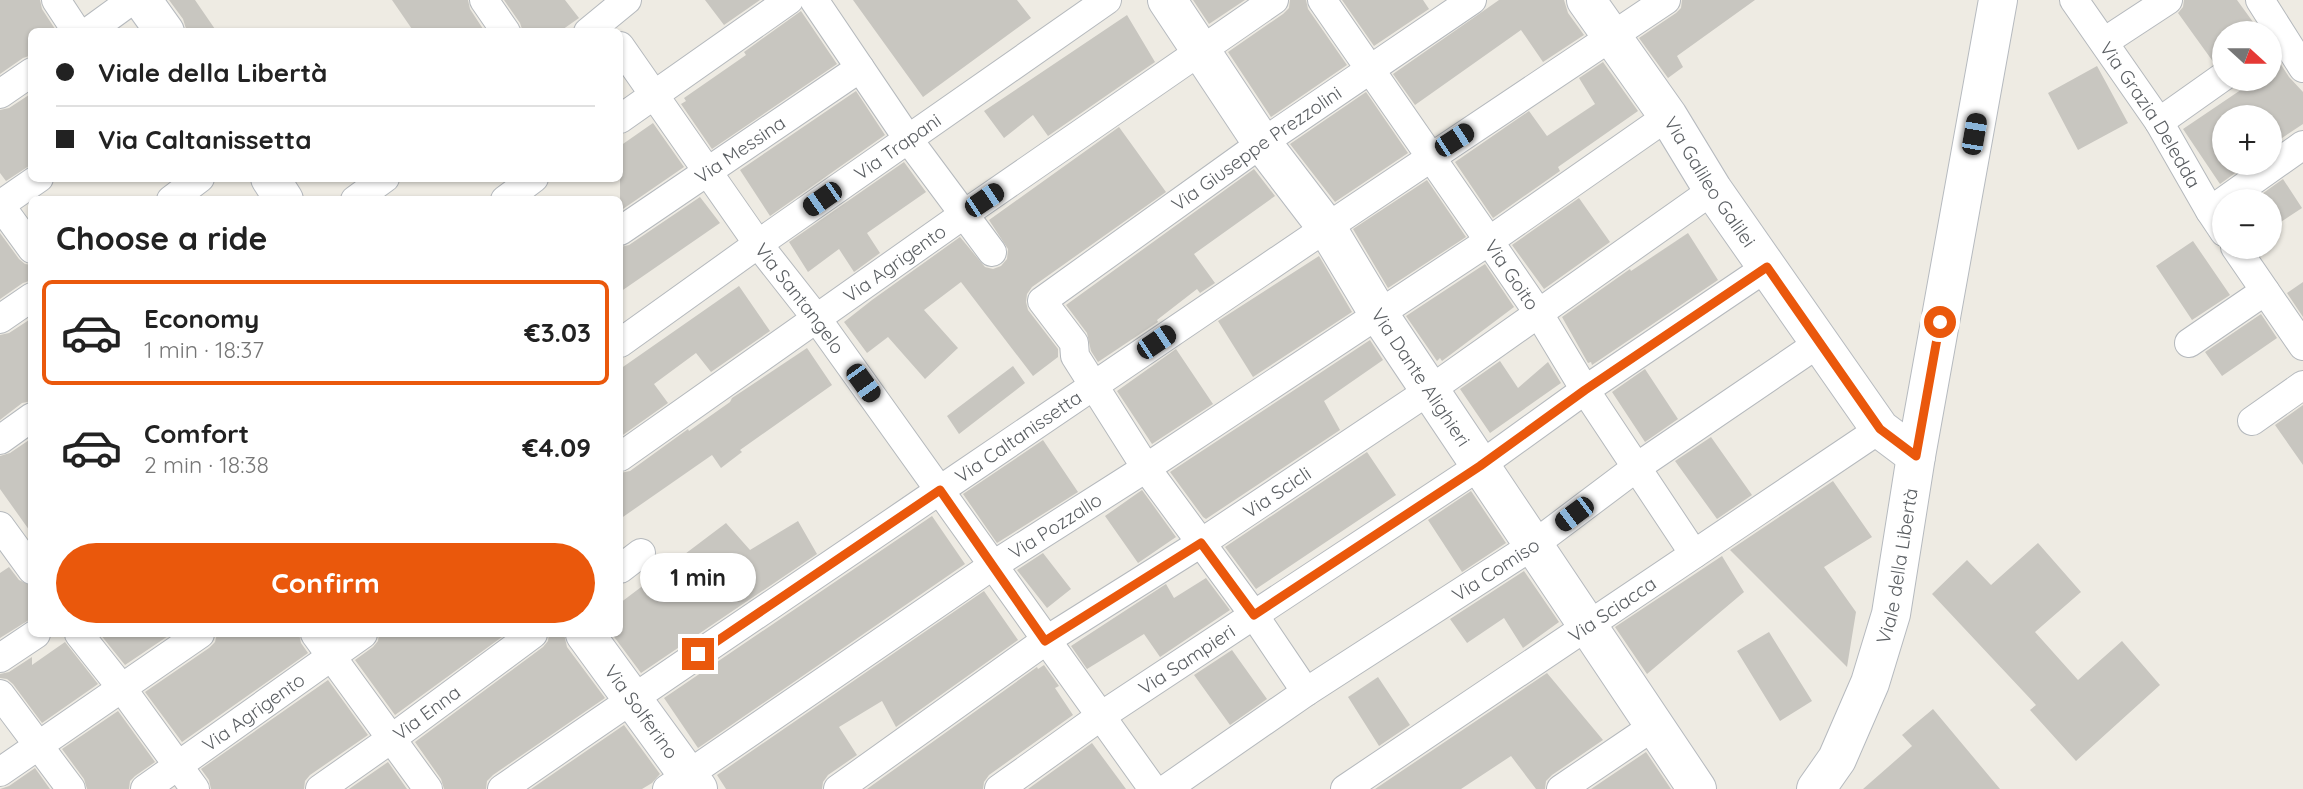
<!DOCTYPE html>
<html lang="en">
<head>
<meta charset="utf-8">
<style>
  body { margin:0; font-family:Quicksand,sans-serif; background:#f6f6f6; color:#222; height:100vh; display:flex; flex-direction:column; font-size:26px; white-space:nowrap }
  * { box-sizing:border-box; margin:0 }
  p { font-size:23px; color:#767676 }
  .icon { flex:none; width:38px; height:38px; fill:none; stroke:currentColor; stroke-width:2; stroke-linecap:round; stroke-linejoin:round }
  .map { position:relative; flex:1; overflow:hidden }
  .sheet { position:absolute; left:28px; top:196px; width:595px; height:441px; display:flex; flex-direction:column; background:#fff; border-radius:10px; box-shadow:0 2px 5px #0004 }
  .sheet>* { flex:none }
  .guide { position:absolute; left:28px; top:28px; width:595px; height:154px; border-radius:10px; box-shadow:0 2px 5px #0004; display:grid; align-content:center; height:154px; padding:0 28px; background:#fff }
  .needle { width:46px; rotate:111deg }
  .buttons { position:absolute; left:2212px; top:21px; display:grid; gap:14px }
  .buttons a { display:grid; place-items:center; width:70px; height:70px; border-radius:50%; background:#fff; box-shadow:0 2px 5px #0004; font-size:35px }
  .end { position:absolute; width:32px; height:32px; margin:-16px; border:9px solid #ea580c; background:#fff; box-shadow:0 0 0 4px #fff }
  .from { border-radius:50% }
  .bubble { position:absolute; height:49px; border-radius:24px; background:#fff; box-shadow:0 2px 5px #0004; font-size:23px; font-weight:700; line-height:49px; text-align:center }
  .car { position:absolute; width:21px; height:42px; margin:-21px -10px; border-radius:9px; box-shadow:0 0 5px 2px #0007; background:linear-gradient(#222 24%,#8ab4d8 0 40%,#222 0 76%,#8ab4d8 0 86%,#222 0) }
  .guide b { display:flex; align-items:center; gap:24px; height:66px; font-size:26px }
  .guide b+b { border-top:2px solid #e0e0e0 }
  .guide i { width:18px; height:18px; background:#222 }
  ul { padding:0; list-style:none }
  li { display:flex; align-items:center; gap:21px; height:105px; margin:0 14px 10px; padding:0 14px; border:4px solid transparent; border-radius:10px }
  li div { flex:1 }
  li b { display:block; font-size:26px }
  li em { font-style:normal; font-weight:700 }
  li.current { border-color:#ea580c }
  li>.icon { width:63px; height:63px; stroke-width:1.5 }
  h2 { padding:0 28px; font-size:32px; line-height:84px }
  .cta { display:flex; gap:14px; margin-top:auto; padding:14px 28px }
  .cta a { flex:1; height:80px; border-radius:42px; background:#ea580c; color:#fff; font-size:28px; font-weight:700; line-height:80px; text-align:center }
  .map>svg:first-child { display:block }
  .building { fill:#c8c6c0 }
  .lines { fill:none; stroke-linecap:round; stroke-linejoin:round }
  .street-casing { stroke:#b5b9bd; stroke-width:30 }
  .secondary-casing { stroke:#b6babf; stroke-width:40 }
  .street { stroke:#fff; stroke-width:28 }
  .secondary { stroke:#fff; stroke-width:38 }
  .route { stroke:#ea580c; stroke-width:9 }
  .labels { text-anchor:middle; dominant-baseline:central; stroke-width:5; stroke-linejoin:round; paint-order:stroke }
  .street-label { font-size:19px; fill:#5b5f63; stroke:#fff }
</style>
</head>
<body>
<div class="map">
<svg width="2303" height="789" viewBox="0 0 2303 789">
  <rect width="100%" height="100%" fill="#eeebe3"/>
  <!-- building -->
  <path class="building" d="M0 0H40L42 9 57 32H32V55L23 58 0 74Z
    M169 0H195L217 32H187L183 19Z
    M392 0H468L470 9 485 32H414Z
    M504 0H565L579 18 559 32H523L520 23Z
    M705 0H760L724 25Z
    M853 0H1017L1031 18 923 97Z
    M1193 0H1245L1209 24Z
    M1290 0H1306L1308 9 1347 65 1271 117 1228 52 1283 14 1289 8Z
    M1342 0H1423L1429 9 1374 46Z
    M1499 0H1564L1568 13 1584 35 1543 62 1521 30 1415 105 1393 74Z
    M1682 0H1755L1677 56 1683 67 1668 78 1639 38 1676 13 1681 8Z
    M2184 0H2237L2261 33H2224V60L2214 63 2178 13 2183 7Z
    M801 11 837 64 712 149 681 104 686 101 684 98 746 55 744 52Z
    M1127 15 1155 62 1048 136 1033 115 1004 138 984 111Z
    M1603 62 1638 111 1558 167 1560 171 1493 218 1455 162 1529 111 1547 136 1595 104 1579 78Z
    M2280 63 2289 77 2303 92V124L2270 146V117H2224V163H2249L2220 184 2183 129 2257 79H2270V70Z
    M2097 66 2128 123 2078 150 2048 93Z
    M856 91 885 135 770 216 740 170Z
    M1366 92 1408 153 1335 202 1290 144Z
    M32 93V164L6 181 0 173V110L9 108Z
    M653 123 684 167 620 211V146Z
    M1119 127 1166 192 1032 287 1027 294 1026 302 1028 310 1058 349V357L1033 376 961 282 924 310 958 348 925 379 888 337 867 353 844 322 872 300 960 237 985 267 993 269 1001 266 1007 259 1008 249 989 220Z
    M904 162 926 192 867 233 880 253 854 272 839 249 808 272 789 242Z
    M1254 169 1275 196 1194 254 1215 283 1200 293 1197 289 1157 320 1158 322 1098 362 1091 351 1087 333 1066 305Z
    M2283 179 2302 208 2270 229V201H2252Z
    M1427 180 1466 237 1388 288 1353 229Z
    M700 197 720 223 620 292V247L629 245Z
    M1579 198 1610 242 1544 289 1512 245Z
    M0 233 19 259 25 264 32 265V280L23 283 0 299Z
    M1688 233 1718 280 1592 365 1591 362 1588 363 1562 317 1630 269 1631 271Z
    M2193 241 2230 295 2192 320 2156 266Z
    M1319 256 1352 312 1253 377 1218 321Z
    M1485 264 1514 307 1442 361 1440 358 1437 361 1406 316Z
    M2303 282V317L2287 293Z
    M739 286 770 331 711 372 696 353 654 384 668 403 620 437V369Z
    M2261 314 2277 338 2222 376 2205 352Z
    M32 318V401L22 403 0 420V335L9 333Z
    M1370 340 1383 360 1324 401 1340 430 1206 519 1203 517 1170 472Z
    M807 348 832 385 740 450 742 452 721 468 712 455 620 519V473L630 471 688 429 689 431 730 402 732 398Z
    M1176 349 1213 404 1152 444 1117 391Z
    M1500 361 1518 388 1548 362 1561 383 1490 433 1460 389Z
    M1013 366 1025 383 959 434 947 416Z
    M1645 369 1678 419 1645 442 1612 392Z
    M2303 405V465L2275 425Z
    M1711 437 1752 495 1717 519 1675 461Z
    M32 438V534L0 489V456L10 453Z
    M1043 440 1078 492 997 543 963 494Z
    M1367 452 1396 495 1256 589 1225 547Z
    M1833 481 1872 537 1824 567 1856 612 1847 667 1730 550Z
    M1142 490 1176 537 1138 563 1105 516Z
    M1471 491 1506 543 1462 572 1428 520Z
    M932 516 965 564 698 748 664 698Z
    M798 521 817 554 641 673 612 634H620V603L726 523 750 550Z
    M2038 543 2081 592 2035 632 2078 680 2122 641 2160 685 2076 761 2030 710 2036 705 1932 594 1967 560 1991 585Z
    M1043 553 1071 589 1047 608 1017 570Z
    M1722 556 1744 592 1647 674 1615 627Z
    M9 567 19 580 32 586V618L0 638V573Z
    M1524 571 1559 622 1523 648 1504 618 1467 643 1450 619Z
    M1206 578 1230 610 1160 657 1144 634 1087 669 1071 646 1166 584 1174 598Z
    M984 591 1018 640 896 727 882 701 839 727 857 755 828 775 823 782 822 789H726L717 775Z
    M1769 632 1812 701 1780 721 1737 651Z
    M100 634H171L125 665Z
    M217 634H299L301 643 308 653 182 742 145 692 209 648 215 642Z
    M379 634H506L395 715 355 660 373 647 378 641Z
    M549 634H564L567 647 605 698 493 775 487 781 486 789H444L441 779 415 742 543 647 548 641Z
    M65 642 98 684 42 723 13 684 7 679 0 678V674L9 672 32 657V665Z
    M1232 650 1267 699 1230 725 1194 675Z
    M1044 665 1059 686 1055 688 1073 715 989 775 984 782 983 789H867L1037 667 1038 669Z
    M1547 673 1603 740 1552 775 1546 781 1545 789H1536L1511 756 1461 789H1375Z
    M1378 677 1410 725 1379 746 1348 697Z
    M328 680 368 735 310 775 305 781 304 789H211L209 780 201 769Z
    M1933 709 2000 789H1863L1912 746 1902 735Z
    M118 711 155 762 135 776 130 781 129 789H87L84 779 62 749Z
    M624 725 660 774 652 783 642 789H531Z
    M1092 743 1126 789H1028Z
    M1646 752 1671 789H1591Z
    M388 762 407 789H349Z
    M35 768 50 789H0L9 786Z"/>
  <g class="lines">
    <defs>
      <g id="street">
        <path d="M56 0 77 32"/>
        <path d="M484 0 506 32"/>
        <path d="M814 0 908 139 992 252"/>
        <path id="s1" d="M1322 0 1489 241 1539 314 1585 390 1694 554"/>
        <path id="s2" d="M2074 0 2159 122 2210 211 2224 232"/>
        <path d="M2260 0 2303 68"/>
        <path d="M88 32 132 0"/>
        <path d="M588 32 627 0"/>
        <path d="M2104 42 2168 0"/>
        <path id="s3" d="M620 46 758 244 817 319 1153 789"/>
        <path d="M0 94 32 72"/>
        <path d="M620 119 789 0"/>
        <path d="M2159 122 2224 76"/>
        <path d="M171 200 200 178"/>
        <path d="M355 200 385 178"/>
        <path d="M505 200 534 178"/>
        <path d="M0 205 32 249"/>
        <path d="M0 205 39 178"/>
        <path d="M2210 211 2303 145"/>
        <path id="s4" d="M620 231 860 68"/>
        <path d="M2235 247 2303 346"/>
        <path d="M0 319 32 297"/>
        <path id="s5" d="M620 343 758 244 1107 0"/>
        <path d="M2189 343 2265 291"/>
        <path d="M2252 421 2303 385"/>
        <path d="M0 440 32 417"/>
        <path id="s6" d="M620 457 963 215 1274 0"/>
        <path d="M0 526 32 570"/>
        <path d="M620 569 641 553"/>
        <path d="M79 634 121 687 195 789"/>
        <path d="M315 634 428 789"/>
        <path d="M0 658 36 634"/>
        <path id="s7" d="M1306 692 1254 615 1146 468 1075 356 1074 343 1042 301 1262 143 1472 0"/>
        <path d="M0 694 71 789"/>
        <path d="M0 772 200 634"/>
        <path id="s8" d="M145 789 363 634"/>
        <path id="s9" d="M320 789 391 739 533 634"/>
        <path id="s10" d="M502 789C647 688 794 590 940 490 1181 325 1423 162 1666 0"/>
        <path id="s11" d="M667 789 992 566 1146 468 1489 241 1668 116"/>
        <path id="s12" d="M838 789 1045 641 1201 543 1430 390 1713 190"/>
        <path id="s13" d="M999 789 1101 716 1481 465 1585 390 1767 267"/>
        <path id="s14" d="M1166 789 1306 692 1532 546 1637 467 1819 343"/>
        <path id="s15" d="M1345 789 1880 429"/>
        <path d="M1561 789 1654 726"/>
      </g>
      <g id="secondary">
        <path d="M142 0 165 32"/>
        <path id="s16" d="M1167 0 1262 143 1327 228 1378 313 1697 789"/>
        <path id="s17" d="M1586 0 1668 116 1713 190 1880 429 1916 456"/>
        <path d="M270 178 284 200"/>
        <path id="s18" d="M585 634 698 789"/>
        <path id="s19" d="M1816 789 1837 759 1870 683 1891 614 1916 456 1998 0"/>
      </g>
    </defs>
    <!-- street casing -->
    <use href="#street" class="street-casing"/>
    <!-- secondary casing -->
    <use href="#secondary" class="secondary-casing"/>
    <!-- street -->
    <use href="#street" class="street"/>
    <!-- secondary -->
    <use href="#secondary" class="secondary"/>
  </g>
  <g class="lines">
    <!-- route -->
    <path class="route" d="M698 654 940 490 1045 641 1201 543 1254 615 1480 466 1585 390 1767 267 1880 429 1916 456 1940 322"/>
  </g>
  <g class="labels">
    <!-- street labels -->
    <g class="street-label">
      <text stroke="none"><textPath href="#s2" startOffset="138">Via Grazia Deledda</textPath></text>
      <text stroke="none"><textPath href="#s5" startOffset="340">Via Trapani</textPath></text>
      <text stroke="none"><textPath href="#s4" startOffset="145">Via Messina</textPath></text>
      <text stroke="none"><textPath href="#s7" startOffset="737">Via Giuseppe Prezzolini</textPath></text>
      <text stroke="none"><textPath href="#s17" startOffset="220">Via Galileo Galilei</textPath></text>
      <text stroke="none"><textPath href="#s6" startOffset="336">Via Agrigento</textPath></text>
      <text stroke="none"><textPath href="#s1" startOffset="334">Via Goito</textPath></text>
      <text stroke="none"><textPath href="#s3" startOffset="310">Via Santangelo</textPath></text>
      <text stroke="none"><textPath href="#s16" startOffset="455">Via Dante Alighieri</textPath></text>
      <text stroke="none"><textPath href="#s10" startOffset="625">Via Caltanissetta</textPath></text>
      <text stroke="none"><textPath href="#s12" startOffset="530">Via Scicli</textPath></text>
      <text stroke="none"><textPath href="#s11" startOffset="469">Via Pozzallo</textPath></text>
      <text stroke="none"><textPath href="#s19" startOffset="240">Viale della Libertà</textPath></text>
      <text stroke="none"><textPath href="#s14" startOffset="396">Via Comiso</textPath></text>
      <text stroke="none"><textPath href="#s15" startOffset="322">Via Sciacca</textPath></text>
      <text stroke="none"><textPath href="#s13" startOffset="228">Via Sampieri</textPath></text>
      <text stroke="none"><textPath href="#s8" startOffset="133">Via Agrigento</textPath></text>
      <text stroke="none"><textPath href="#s18" startOffset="96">Via Solferino</textPath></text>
      <text stroke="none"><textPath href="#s9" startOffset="131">Via Enna</textPath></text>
    </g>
  </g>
</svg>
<div class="buttons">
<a><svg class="needle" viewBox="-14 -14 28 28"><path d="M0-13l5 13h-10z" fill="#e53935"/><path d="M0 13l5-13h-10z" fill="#767676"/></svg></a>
<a>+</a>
<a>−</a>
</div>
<i class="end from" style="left:1940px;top:322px"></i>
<i class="end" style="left:698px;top:654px"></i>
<div class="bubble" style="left:640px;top:553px;width:116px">1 min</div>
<i class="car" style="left:1974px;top:134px;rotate:10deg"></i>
<i class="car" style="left:1454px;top:140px;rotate:57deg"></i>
<i class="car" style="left:822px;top:199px;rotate:235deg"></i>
<i class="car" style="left:984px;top:200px;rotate:56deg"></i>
<i class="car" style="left:1156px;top:342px;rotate:56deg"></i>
<i class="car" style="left:863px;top:383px;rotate:144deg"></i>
<i class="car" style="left:1574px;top:514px;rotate:233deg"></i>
<div class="guide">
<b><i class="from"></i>Viale della Libertà</b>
<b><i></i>Via Caltanissetta</b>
</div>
<section class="sheet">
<h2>Choose a ride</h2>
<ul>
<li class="current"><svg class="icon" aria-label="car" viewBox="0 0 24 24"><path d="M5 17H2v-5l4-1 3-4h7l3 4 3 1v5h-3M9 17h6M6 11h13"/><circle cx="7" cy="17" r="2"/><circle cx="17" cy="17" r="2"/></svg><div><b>Economy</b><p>1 min · 18:37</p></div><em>€3.03</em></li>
<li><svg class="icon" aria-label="car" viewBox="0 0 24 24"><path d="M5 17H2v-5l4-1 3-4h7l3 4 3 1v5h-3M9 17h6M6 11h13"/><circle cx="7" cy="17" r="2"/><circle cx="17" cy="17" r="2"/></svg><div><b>Comfort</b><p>2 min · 18:38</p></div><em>€4.09</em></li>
</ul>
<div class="cta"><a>Confirm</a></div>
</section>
</div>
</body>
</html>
